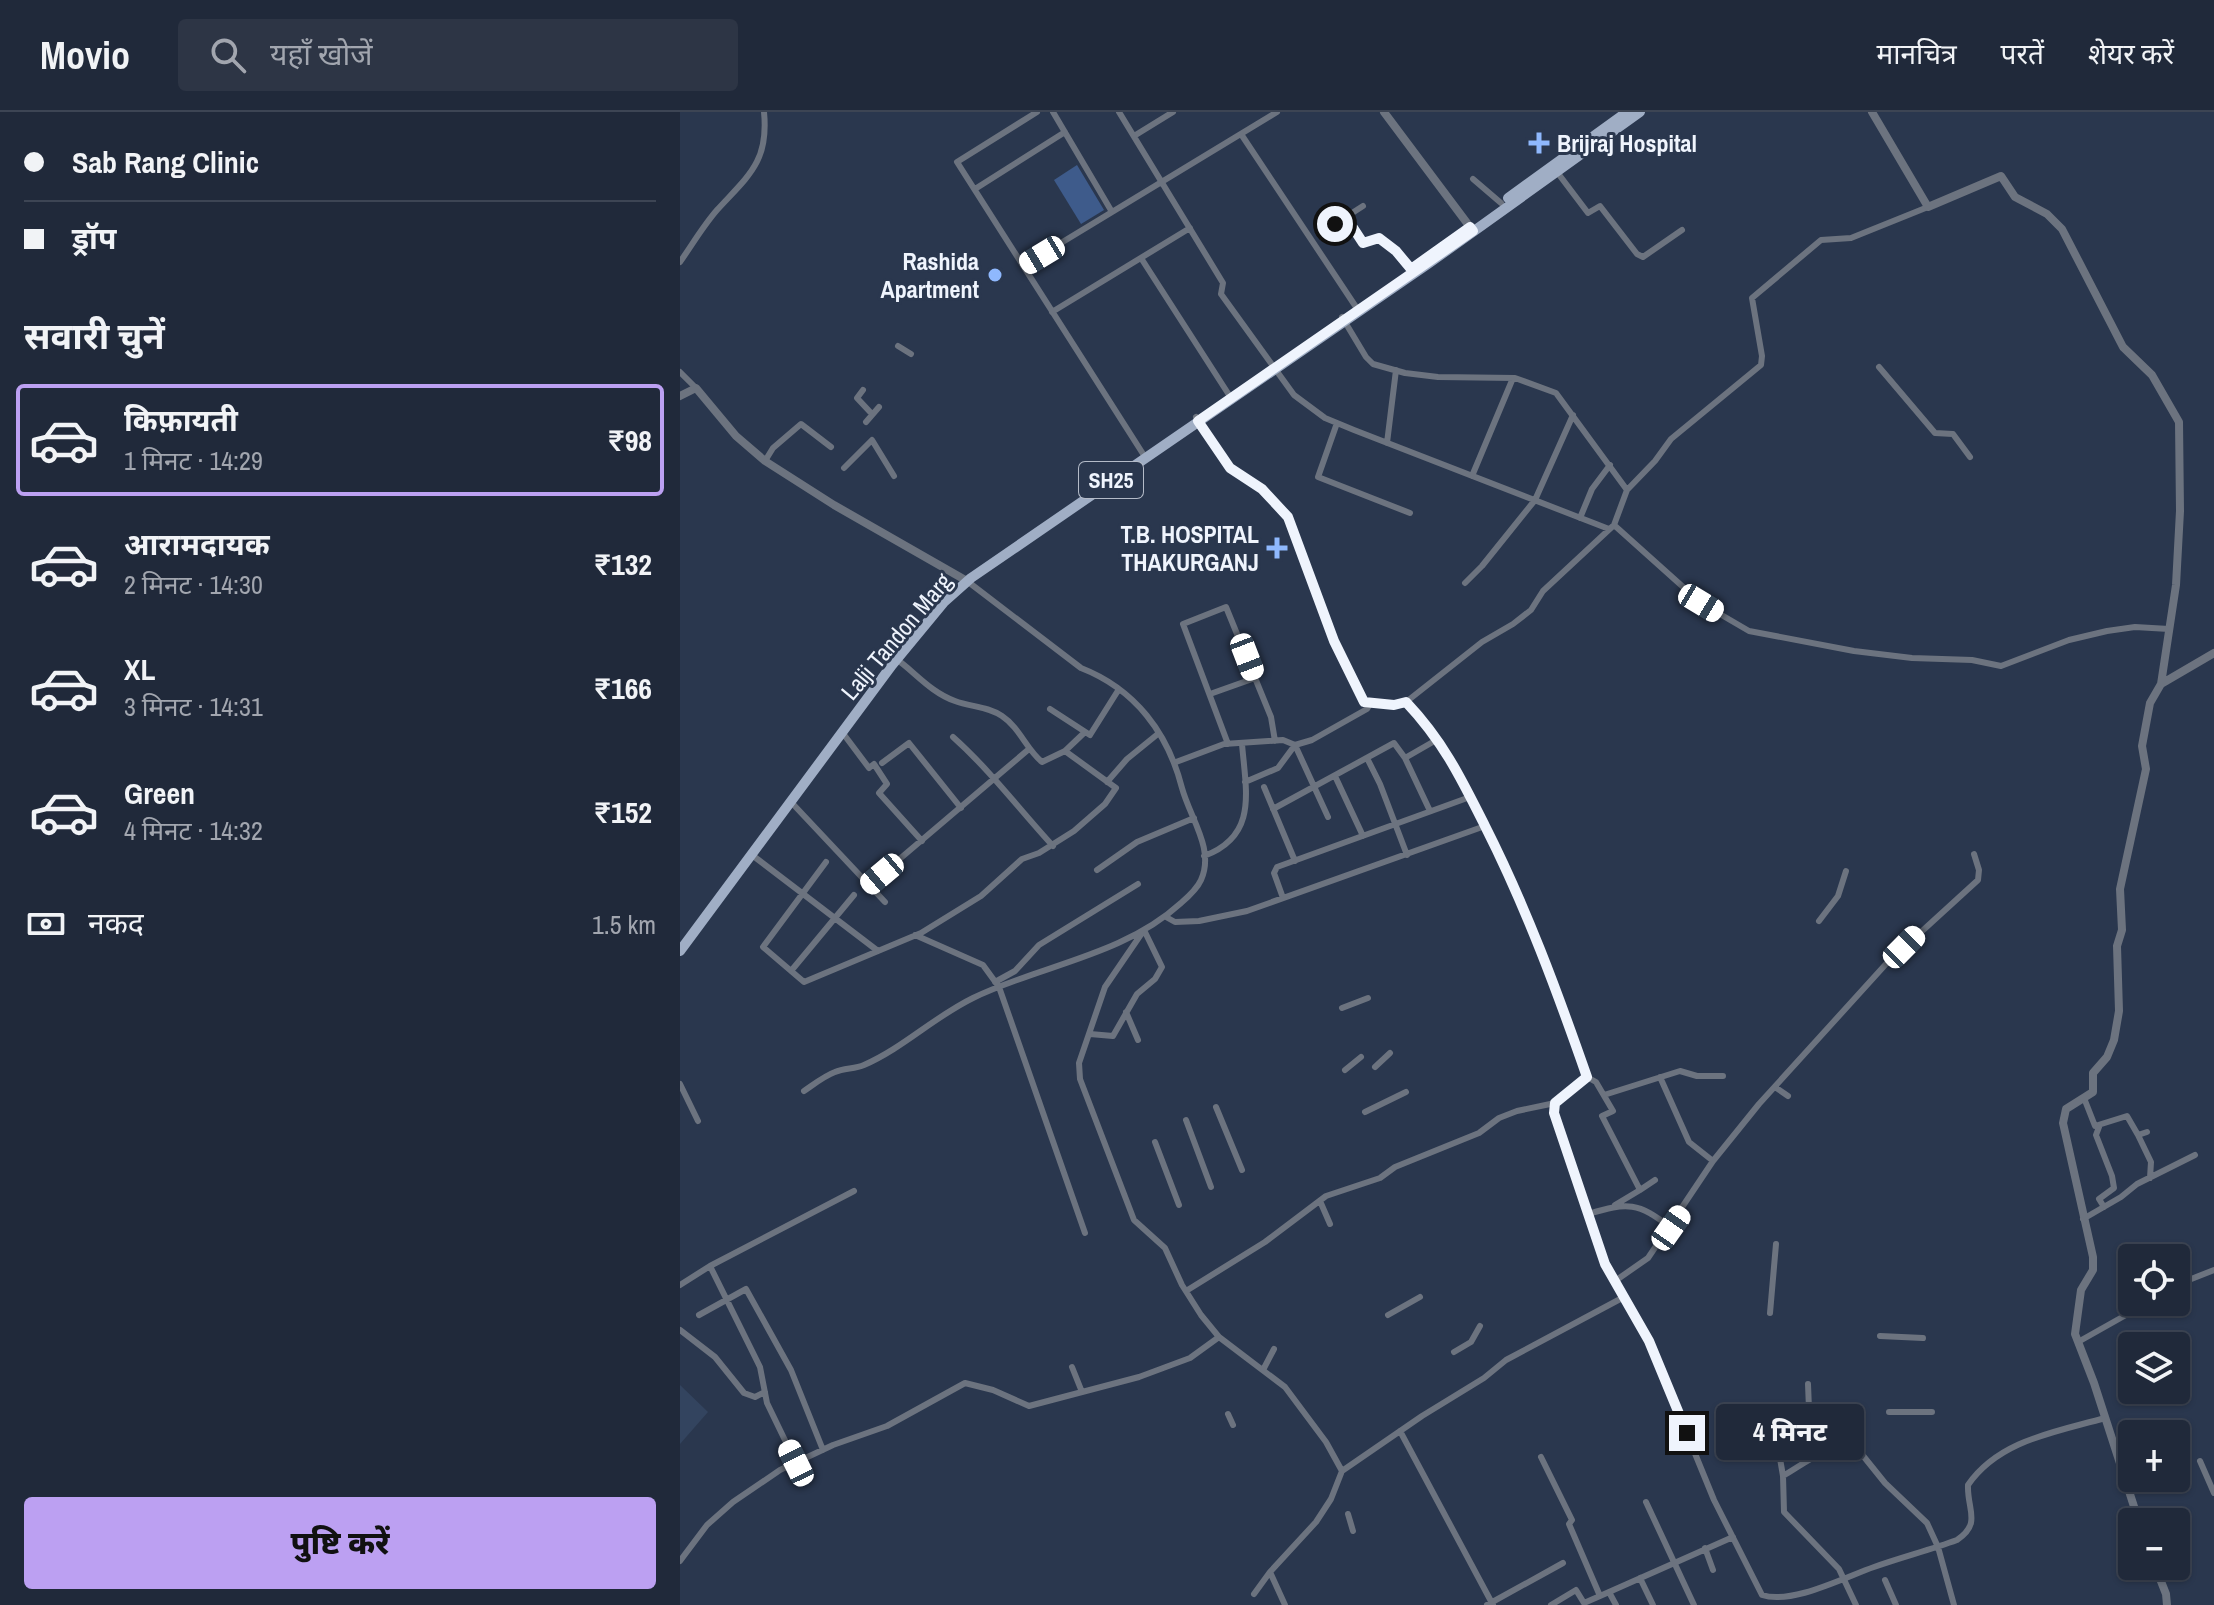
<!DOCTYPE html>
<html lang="hi">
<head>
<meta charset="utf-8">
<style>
  body { margin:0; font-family:"Archivo Narrow","Noto Sans Devanagari",sans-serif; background:#2d3545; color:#f1f3f6; height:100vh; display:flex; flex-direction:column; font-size:30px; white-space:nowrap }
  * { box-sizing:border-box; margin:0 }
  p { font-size:26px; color:#a2a6af }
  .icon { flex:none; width:44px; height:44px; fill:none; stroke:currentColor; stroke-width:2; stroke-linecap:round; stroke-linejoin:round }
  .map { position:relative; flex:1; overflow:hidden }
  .drawer { display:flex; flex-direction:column; background:#20293a; width:680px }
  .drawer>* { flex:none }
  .top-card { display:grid; align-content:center; height:176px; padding:0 24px; background:#20293a }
  .controls { position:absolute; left:1438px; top:1132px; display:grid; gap:16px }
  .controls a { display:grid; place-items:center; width:72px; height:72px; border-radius:8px; background:#20293a; box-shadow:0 2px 6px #0004,0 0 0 2px #3d4554; font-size:40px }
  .end { position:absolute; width:36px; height:36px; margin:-18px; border:10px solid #eff4fd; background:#111; box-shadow:0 0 0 4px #111 }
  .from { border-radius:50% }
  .bubble { position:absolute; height:56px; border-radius:8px; background:#20293a; box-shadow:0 2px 6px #0004,0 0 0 2px #3d4554; font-size:26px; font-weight:800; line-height:56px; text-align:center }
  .car { position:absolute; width:24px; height:48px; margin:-24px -12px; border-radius:10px; box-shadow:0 0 6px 2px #0007; background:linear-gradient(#fff 24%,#345 0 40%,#fff 0 76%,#345 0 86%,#fff 0) }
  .top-card b { display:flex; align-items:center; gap:28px; height:76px; font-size:30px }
  .top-card b+b { border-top:2px solid #3d4554 }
  .top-card i { width:20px; height:20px; background:#f1f3f6 }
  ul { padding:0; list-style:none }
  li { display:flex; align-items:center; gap:24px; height:112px; margin:0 16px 12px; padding:0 8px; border:4px solid transparent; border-radius:8px }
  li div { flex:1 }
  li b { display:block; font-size:30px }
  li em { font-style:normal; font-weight:800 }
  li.active { border-color:#bca0f2 }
  li>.icon { width:72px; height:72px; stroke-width:1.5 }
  h2 { padding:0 24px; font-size:36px; line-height:96px }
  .pay { display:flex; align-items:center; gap:20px; height:88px; padding:0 24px; font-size:30px }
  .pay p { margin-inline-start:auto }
  .cta { display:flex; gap:16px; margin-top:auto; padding:16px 24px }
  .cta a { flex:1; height:92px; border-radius:8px; background:#bca0f2; color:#111; font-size:32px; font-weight:800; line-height:92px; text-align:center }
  header { display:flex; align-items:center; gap:48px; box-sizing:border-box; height:112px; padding:0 40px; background:#20293a; border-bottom:2px solid #3d4554 }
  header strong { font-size:38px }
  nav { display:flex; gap:44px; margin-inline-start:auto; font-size:28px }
  .search { width:560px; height:72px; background:#2d3545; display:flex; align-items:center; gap:20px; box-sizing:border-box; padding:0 28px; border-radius:8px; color:#a2a6af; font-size:30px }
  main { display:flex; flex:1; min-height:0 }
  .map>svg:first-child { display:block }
  .built { fill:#33445f }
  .green { fill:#3e5b8b }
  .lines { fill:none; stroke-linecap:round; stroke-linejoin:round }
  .minor { stroke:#6c737f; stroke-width:6 }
  .tertiary { stroke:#6c737f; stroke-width:8 }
  .primary { stroke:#a0aec5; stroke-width:10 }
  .route { stroke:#eff4fd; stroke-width:10 }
  .poi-dot { fill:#8fb8fd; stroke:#2a374e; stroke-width:3 }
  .labels { text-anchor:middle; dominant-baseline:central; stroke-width:6; stroke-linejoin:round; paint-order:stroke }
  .shield { fill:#2a374e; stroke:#b4bbc8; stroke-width:2 }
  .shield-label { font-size:22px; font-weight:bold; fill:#eff4fd }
  .poi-label { font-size:24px; font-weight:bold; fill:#eff4fd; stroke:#2a374e; text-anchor:end }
  .street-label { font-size:24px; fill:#eff4fd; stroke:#2a374e }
</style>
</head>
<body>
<header>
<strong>Movio</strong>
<div class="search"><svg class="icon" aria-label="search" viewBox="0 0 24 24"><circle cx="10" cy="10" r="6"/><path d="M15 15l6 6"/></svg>यहाँ खोजें</div>
<nav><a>मानचित्र</a><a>परतें</a><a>शेयर करें</a></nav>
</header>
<main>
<section class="drawer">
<div class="top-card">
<b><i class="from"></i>Sab Rang Clinic</b>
<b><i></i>ड्रॉप</b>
</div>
<h2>सवारी चुनें</h2>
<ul>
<li class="active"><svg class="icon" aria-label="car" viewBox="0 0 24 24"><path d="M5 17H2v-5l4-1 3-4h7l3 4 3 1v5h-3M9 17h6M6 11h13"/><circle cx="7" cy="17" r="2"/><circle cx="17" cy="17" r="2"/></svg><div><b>किफ़ायती</b><p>1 मिनट · 14:29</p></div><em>₹98</em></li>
<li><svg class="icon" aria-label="car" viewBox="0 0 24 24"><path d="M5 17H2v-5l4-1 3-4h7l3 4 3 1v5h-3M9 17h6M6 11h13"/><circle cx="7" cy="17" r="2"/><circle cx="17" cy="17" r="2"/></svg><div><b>आरामदायक</b><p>2 मिनट · 14:30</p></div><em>₹132</em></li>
<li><svg class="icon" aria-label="car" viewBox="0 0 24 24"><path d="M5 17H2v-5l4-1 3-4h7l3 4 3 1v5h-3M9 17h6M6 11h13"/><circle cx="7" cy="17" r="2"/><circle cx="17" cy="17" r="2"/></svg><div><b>XL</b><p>3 मिनट · 14:31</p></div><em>₹166</em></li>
<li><svg class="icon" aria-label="car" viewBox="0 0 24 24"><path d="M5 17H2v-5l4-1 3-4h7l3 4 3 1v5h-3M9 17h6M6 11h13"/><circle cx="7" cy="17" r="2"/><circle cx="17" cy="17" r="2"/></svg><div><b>Green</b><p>4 मिनट · 14:32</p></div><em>₹152</em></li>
</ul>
<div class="pay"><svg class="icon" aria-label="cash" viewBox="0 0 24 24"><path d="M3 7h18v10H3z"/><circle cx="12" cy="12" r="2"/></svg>नकद<p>1.5 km</p></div>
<div class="cta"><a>पुष्टि करें</a></div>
</section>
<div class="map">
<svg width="1534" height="1493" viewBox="0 0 1534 1493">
  <rect width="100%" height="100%" fill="#2a374e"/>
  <!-- built -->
  <path class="built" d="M0 1273 28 1300 0 1332Z"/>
  <!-- green -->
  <path class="green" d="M397 53 424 98 401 112 374 68Z"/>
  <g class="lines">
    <!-- minor -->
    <path class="minor" d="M357 0 277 50 465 345
      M373 0 432 100
      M439 0 543 171 541 182 614 283 645 306 674 318 929 417
      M561 22 676 195
      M454 24 493 0
      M877 60 908 101 920 94 957 142 963 145 1002 118
      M793 67 821 91
      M295 77 385 20
      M666 105 683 131 699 126 716 139 731 157
      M655 112 683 94
      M461 146 551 286
      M0 150C12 133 23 114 37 98 68 64 89 50 84 0
      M343 154 597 0
      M372 200 510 116
      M218 234 231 242
      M1199 255 1255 321 1273 322 1290 345
      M0 260 16 276
      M183 278 177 286 192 302
      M516 305 550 356 582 377 608 405 654 529 684 590 714 593 726 590 802 530 833 512 851 498 863 479 934 413 947 378 876 281 835 266 758 265 725 261 693 252 686 245 662 205
      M186 310 199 295
      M657 311 638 365 730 401
      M707 331 716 258
      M85 349 93 336 121 312 151 335
      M164 356 192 328 214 364
      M792 364 833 266
      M947 378 975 349 991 327 1081 253 1082 244 1072 186 1141 128 1171 126 1248 95
      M900 406 912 377 930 353
      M934 413 1021 491 1069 519 1174 539 1232 546 1292 548 1321 554 1389 528 1427 519 1455 515 1489 517
      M785 471 802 454 855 388 893 303
      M215 546C235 560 250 580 275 589 291 595 307 594 322 604 340 616 346 637 362 650L385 639 405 620
      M530 582 575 566
      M726 590C762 628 779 662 802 708 844 791 877 877 907 965L875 991 874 1001 925 1152 969 1229 1034 1388 1082 1483C1112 1493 1165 1465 1194 1455 1222 1445 1250 1438 1277 1428 1302 1411 1287 1398 1288 1373 1319 1328 1376 1320 1425 1306
      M370 597 410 623 439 577
      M162 620 189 656 194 652 207 672 199 681 242 729
      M273 625C310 658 339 697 373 734
      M548 632 503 512 546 495 591 605 595 629
      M615 633 648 705
      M687 646 700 672 727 743
      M725 646 750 699
      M496 650 544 632 603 628 615 633 632 628 687 597 690 592
      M202 651 229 631 281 696
      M655 664 683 724
      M427 670 447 647 479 621
      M565 670 598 656 615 633
      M584 675 615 749
      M111 690 205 790
      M593 697 714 631 725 646 758 627
      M72 743 198 839
      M524 744C578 724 566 680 562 632
      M146 750 83 835 124 870 241 821 301 784 342 747 359 741 394 719 425 692 436 676 385 639
      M417 758 457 730 514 706
      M189 773 349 637
      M603 786 594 761 597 755 790 685
      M486 805 495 810 519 809 567 799 805 714
      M1139 809 1158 784 1166 759
      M235 823 303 853 319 875 405 1121
      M111 859 174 783
      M315 870 335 859 359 833 458 772
      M662 896 688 886
      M446 900 458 928
      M410 922 433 924 457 882 475 867 482 855 464 818 425 875 399 951 400 967 454 1108 485 1136 502 1173 521 1203 539 1225 605 1275 646 1330 662 1359
      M695 955 710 941
      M665 958 681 945
      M907 965 916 970 933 999 922 1004 960 1078 975 1068
      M980 965 1009 1030 1033 1049
      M0 972 18 1009
      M1095 975 1108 984
      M124 979C133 973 144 964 155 960 164 956 175 957 184 953 223 936 254 905 293 886 361 853 443 844 501 791 508 785 517 777 521 768 535 737 510 706 502 676 488 621 455 577 401 556L287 469
      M924 983 1000 959 1017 964H1043
      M1404 986 1415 1014 1447 1004 1458 1023 1467 1020
      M536 995 562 1058
      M685 1000 726 980
      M506 1008 531 1075
      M1419 1015 1416 1023 1432 1064 1434 1076 1419 1087 1424 1095
      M1458 1023 1471 1050 1470 1066
      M475 1030 499 1093
      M640 1089 650 1112
      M935 1093 960 1078
      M908 1102C948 1090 958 1090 991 1116
      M1403 1107 1441 1085 1457 1072 1515 1043
      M30 1154 80 1255 87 1291 116 1351
      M935 1169 968 1146 1033 1049 1079 992 1206 852 1298 768 1299 758 1294 742
      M0 1173 30 1154 174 1079
      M1496 1173 1534 1158
      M506 1179 585 1130 646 1084 700 1066 715 1055 799 1021 819 1006 837 999 875 991
      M1090 1201 1096 1132
      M19 1203 66 1177 111 1258 143 1338
      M708 1203 740 1185
      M0 1218 35 1245 64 1281 75 1285 85 1280
      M1200 1224 1243 1226
      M1398 1230 1469 1190
      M774 1240 791 1230 800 1214
      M392 1255 402 1280
      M583 1258 594 1237
      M1128 1272 1129 1297 1133 1307 1152 1304
      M1209 1300H1252
      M548 1302 553 1313
      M720 1319 813 1493
      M1096 1323 1103 1364 1104 1400 1159 1457 1176 1493
      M861 1345 892 1408 889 1412 920 1484 1053 1425
      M1520 1349 1534 1381
      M1103 1364C1124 1352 1150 1330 1176 1335L1205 1371 1247 1411 1258 1435 1274 1493
      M966 1390 1014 1493
      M668 1402 673 1419
      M1025 1436 1033 1458
      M0 1449 27 1413 53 1390 100 1358 153 1333 207 1314 285 1271 313 1278 349 1294 459 1265 510 1246 539 1225
      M960 1466 973 1493
      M1205 1468 1216 1493
      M929 1480 936 1493
      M574 1482 590 1460
      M605 1493 590 1460 636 1410 651 1387 662 1359 742 1304 804 1266 826 1248 944 1185
      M807 1493 883 1451
      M871 1493 896 1478 904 1491 920 1484"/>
    <!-- tertiary -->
    <path class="tertiary" d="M704 0 793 119
      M1192 0 1248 95 1321 64 1335 85 1367 102 1382 117 1443 235 1472 263 1499 310 1500 399 1496 473 1481 572 1470 591 1462 634 1466 657 1440 777 1442 818 1437 834 1439 899 1434 928 1427 945 1413 961V980L1386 997 1383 1011 1413 1145V1158L1401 1178 1395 1222 1414 1271 1459 1410
      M0 284 16 276 56 324 85 349 154 393 287 469
      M1481 572 1534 541
      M1475 1454 1486 1482 1487 1493"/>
    <!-- primary -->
    <path class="primary" d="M828 86 947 0
      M0 839 212 553 264 490 291 466 748 152 960 0"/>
  </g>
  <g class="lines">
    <!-- route -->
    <path class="route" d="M655 112 666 105 683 131 699 126 716 139 731 157 790 115 793 119 518 309 550 356 582 377 608 405 654 529 684 590 714 593 726 590C763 629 781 666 805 714 846 795 877 879 907 965L875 991 874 1001 925 1152 969 1229 1007 1321"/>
  </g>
  <!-- markers -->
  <g class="poi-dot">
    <path d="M855 19h8v8h8v8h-8v8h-8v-8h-8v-8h8z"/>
    <circle cx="315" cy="163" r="8"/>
    <path d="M593 424h8v8h8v8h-8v8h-8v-8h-8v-8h8z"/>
  </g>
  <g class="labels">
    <!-- shield labels -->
    <rect class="shield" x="399" y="350" width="64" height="36" rx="6"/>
    <g class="shield-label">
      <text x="431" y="368">SH25</text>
    </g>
    <!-- poi labels -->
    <g class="poi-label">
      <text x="877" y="31" text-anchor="start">Brijraj Hospital</text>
      <text x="299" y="149">Rashida<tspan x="299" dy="28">Apartment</tspan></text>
      <text x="579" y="422">T.B. HOSPITAL<tspan x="579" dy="28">THAKURGANJ</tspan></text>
    </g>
    <!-- street labels -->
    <g class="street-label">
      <text transform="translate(216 524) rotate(-50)">Lalji Tandon Marg</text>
    </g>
  </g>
</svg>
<div class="controls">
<a><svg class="icon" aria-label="locate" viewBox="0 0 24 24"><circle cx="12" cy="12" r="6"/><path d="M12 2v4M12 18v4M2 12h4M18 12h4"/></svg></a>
<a><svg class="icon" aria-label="layers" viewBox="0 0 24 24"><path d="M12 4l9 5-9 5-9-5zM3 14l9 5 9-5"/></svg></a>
<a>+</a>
<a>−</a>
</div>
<i class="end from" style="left:655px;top:112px"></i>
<i class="end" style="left:1007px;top:1321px"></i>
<div class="bubble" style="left:1036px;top:1292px;width:148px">4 मिनट</div>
<i class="car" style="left:362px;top:143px;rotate:239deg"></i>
<i class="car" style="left:1021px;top:491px;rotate:121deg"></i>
<i class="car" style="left:567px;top:545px;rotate:159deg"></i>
<i class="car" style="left:202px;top:762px;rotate:230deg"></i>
<i class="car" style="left:1224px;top:835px;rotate:45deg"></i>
<i class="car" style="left:991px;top:1116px;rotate:35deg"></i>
<i class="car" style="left:116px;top:1351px;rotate:334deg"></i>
</div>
</main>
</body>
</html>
